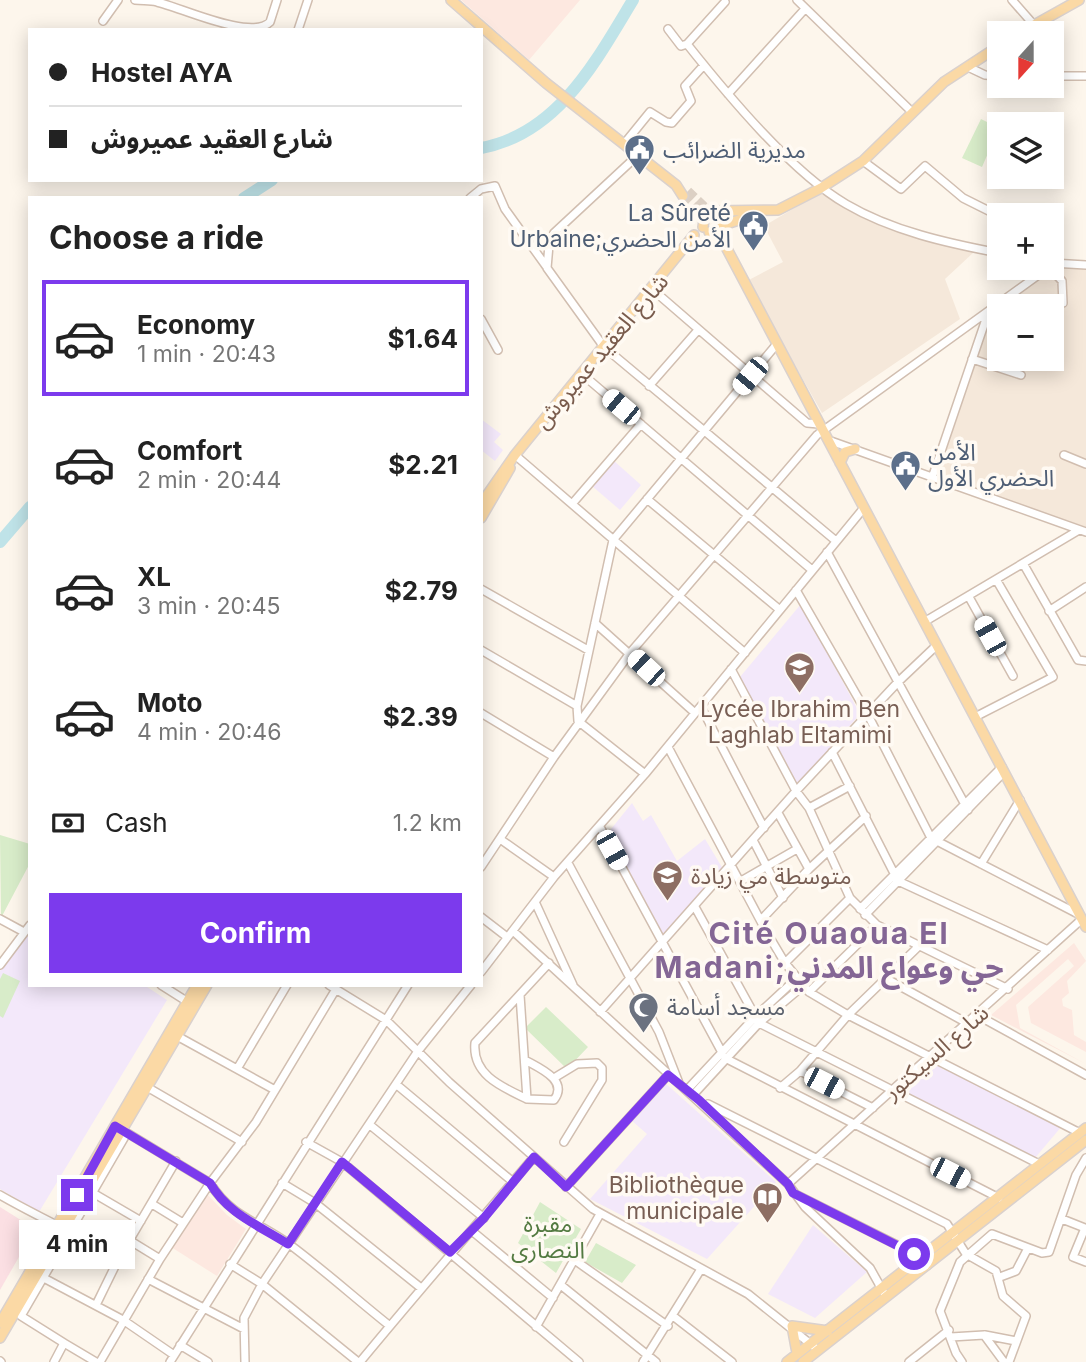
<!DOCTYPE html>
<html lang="en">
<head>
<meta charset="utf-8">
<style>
  body { margin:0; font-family:Inter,"Noto Sans Arabic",sans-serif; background:#f2f2f2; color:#222; height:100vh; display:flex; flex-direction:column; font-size:26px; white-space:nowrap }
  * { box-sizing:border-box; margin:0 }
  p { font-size:23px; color:#767676 }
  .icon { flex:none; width:38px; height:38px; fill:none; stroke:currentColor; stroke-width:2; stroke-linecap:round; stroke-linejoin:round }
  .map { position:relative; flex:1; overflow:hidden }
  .drawer { position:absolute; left:28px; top:196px; width:455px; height:791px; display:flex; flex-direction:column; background:#fff; border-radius:0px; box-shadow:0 4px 18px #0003 }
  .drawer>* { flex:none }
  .hud { position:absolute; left:28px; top:28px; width:455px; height:154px; border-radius:0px; box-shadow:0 4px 18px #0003; display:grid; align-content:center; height:154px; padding:0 21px; background:#fff }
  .needle { width:46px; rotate:201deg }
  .fabs { position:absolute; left:987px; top:21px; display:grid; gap:14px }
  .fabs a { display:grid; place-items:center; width:77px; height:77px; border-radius:0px; background:#fff; box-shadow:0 4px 18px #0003; font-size:35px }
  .end { position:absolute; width:32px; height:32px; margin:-16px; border:9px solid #7c3aed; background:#fff; box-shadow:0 0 0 4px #fff }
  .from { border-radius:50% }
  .bubble { position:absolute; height:49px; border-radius:0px; background:#fff; box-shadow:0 4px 18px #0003; font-size:23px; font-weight:700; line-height:49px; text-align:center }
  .car { position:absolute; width:21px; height:42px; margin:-21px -10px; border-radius:9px; box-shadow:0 0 5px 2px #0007; background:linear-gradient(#fff 24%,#345 0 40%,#fff 0 76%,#345 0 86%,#fff 0) }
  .hud b { display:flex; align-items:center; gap:24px; height:66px; font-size:26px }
  .hud b+b { border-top:2px solid #e0e0e0 }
  .hud i { width:18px; height:18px; background:#222 }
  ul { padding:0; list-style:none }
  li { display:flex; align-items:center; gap:21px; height:116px; margin:0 14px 10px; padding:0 7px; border:4px solid transparent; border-radius:0px }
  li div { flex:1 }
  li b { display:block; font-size:26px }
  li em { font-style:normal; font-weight:700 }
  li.active { border-color:#7c3aed }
  li>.icon { width:63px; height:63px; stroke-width:1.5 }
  h2 { padding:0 21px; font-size:32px; line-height:84px }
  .pay { display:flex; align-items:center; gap:18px; height:77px; padding:0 21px; font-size:26px }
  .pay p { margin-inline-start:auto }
  .action { display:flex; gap:14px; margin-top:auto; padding:14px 21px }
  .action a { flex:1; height:80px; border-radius:0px; background:#7c3aed; color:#fff; font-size:28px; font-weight:700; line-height:80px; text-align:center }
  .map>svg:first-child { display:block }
  .residential { fill:#f5e8da; fill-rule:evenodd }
  .commercial { fill:#fde8e0 }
  .education { fill:#f3e8fa }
  .medical { fill:#fbdfe3 }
  .green { fill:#d8ecc9 }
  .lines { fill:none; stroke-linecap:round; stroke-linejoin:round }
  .river { stroke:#bfe3e8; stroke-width:12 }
  .major-tunnel { stroke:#dcd0c4; stroke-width:9; stroke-dasharray:9 4.5; stroke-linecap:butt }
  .minor-casing { stroke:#d1beb0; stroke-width:10 }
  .major-casing { stroke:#dad1cd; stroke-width:12 }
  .minor { stroke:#fff; stroke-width:7 }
  .major { stroke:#fbd9a5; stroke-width:9 }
  .route { stroke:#7c3aed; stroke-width:9 }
  .labels { text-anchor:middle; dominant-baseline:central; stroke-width:7; stroke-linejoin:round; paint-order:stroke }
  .service-label { font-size:23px; fill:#4e5e75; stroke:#fffaf3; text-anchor:start }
  .street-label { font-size:23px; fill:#7a5c4d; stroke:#fffaf3 }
  .education-label { font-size:23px; fill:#785e54; stroke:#fffaf3 }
  .worship-label { font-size:23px; fill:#5b616d; stroke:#fffaf3; text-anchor:start }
  .park-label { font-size:23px; fill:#537a41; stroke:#fffaf3 }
  .district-label { font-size:30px; font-weight:bold; letter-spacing:2px; fill:#846695; stroke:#fffaf3 }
</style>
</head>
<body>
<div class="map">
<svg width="1086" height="1362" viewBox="0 0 1086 1362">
  <rect width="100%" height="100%" fill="#fdf6ec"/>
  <!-- residential -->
  <path class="residential" d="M820 193 883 227 974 252 945 279 960 319 822 413 747 281 783 262 764 226Z
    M1064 265 1086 269V531L932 477 991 311 1046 273ZM999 306H1052V359H999Z"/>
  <!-- commercial -->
  <path class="commercial" d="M461 0H580L529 60Z
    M1074 943 1086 961 1067 981 1069 993 1062 999 1063 1006 1072 1010 1074 1035 1086 1042V1052L1031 1023 1028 1007 1074 966 1068 959 1016 1005 1020 1028 1086 1064 991 1015Z
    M205 1192 227 1215 246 1229 217 1276 171 1247Z"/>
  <!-- education -->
  <path class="education" d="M481 419 501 434 494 442 503 450 495 461 481 450Z
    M613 460 641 485 620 510 592 486Z
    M801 604 860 714 798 785 740 677Z
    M632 803 643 821 651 815 677 861 705 839 723 869 662 938 607 834Z
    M30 929V985H144L167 1000 39 1212 0 1189V971Z
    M932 1062 944 1070 948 1069 1062 1126 1035 1158 899 1089Z
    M664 1082 776 1182 707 1259 590 1199 647 1134 631 1120Z
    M813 1225 867 1272 815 1318 768 1294Z"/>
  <!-- medical -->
  <path class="medical" d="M0 1207 35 1229 0 1290Z"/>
  <!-- green -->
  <path class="green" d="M981 119 999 128 982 167 962 158Z
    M0 835 30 844V863L1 918Z
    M3 973 20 981 3 1018 0 1016V979Z
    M546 1007 588 1047 567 1069 525 1028Z
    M540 1202 581 1229 556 1273 518 1243Z
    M596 1243 636 1265 622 1283 585 1262Z"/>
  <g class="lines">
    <!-- river -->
    <path class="river" d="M481 148C558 134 596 61 633 0
      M244 198 272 180
      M0 542 30 507"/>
    <!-- major-tunnel -->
    <path class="major-tunnel" d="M688 191 707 209
      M683 196 702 214"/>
    <defs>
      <path id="minor" d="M135 0C143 1 150 0 157 2 180 7 251 41 270 22L277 0
        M797 0 912 112
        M1012 0 1034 25
        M103 21 118 0
        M668 29 681 46 687 44C726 93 792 173 846 204 892 231 947 243 999 253
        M298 30 308 0
        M687 44 725 2
        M968 67 985 75 999 76
        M1052 76H1086
        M728 94 804 10
        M624 144 650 112 666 122 672 123 691 101 685 86 704 65
        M638 155 554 233 549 245 547 268 604 347 836 541
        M863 161 901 189 925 166 963 198 999 216
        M470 198 481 189 495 186 505 209 546 266
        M1052 263 1086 265
        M1050 268 1062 281 1063 303
        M652 289 807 423 819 424
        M481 319 498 350
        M972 359 1021 375
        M582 374 812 570
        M649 386 698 330
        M828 440 1086 532
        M515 455 745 653
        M1064 455 1086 464
        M932 478 988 313
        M647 499 780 610
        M572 504 641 424
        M827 552 968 810
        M1024 565 1078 660 1086 661
        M481 589 588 650
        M796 590 868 715 931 838 1080 915
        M969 597 1013 676
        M1049 611 1086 587
        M924 622 1079 530
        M595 623 695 713
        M481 650 577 706 578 721 645 774
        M731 669 796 791 809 808 850 898
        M577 706 613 540 776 345
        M701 707 764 828
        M481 713 554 757
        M975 717 1053 677 997 581
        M668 747 766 931 785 963 809 992 848 1015 1080 1133
        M832 752 898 881 1048 950
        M809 808 850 786
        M778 813 809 869
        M600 827 725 1058 999 1198
        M500 839 554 877
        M753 840 783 898
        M568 863 659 1032 679 1083
        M981 864 1020 800
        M481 867 554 757 630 653 817 435 1048 268
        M741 881 797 849
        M536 904 573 985
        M695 907 759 1023 1039 1164
        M860 909 1002 767
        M865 915 1004 772
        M481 917 507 937
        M0 919 24 932
        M761 920 809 869 866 816
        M877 925 1008 989
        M513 931 788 1184 805 1207 870 1268 884 1293
        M785 963 850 898 877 925 809 992
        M0 965 30 925
        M481 972 554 877 645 774 863 509
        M887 979 967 1023
        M161 985 191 1004
        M329 985 386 1020 449 1082 593 1209 748 1294 818 1350
        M520 995 527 1099C502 1087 472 1075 475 1043L549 963
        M600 1012 796 791 898 682 937 645
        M977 1015 1086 1075
        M177 1036 275 1090
        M525 1060C539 1068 569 1080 554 1100L527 1099
        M237 1069 287 985
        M800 1071 873 1108
        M554 1078 577 1064 597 1063 602 1068V1080L564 1142
        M397 1085 513 1182
        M147 1087 242 1142
        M780 1088 800 1071 848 1015 921 944
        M687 1090 754 1018 797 978
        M693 1095 759 1023 804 985
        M708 1104 947 1224 966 1254 996 1271 1003 1296 1026 1316 1009 1362
        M370 1125 484 1218
        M119 1128 210 1183C231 1217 259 1222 289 1244 324 1270 356 1299 390 1326
        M306 1142 342 1162 579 1362
        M282 1183 315 1203 421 1288
        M788 1184 1082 919
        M566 1187 668 1075
        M93 1193 141 1221
        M0 1195C40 1218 79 1235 119 1258
        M797 1195 897 1245 927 1266
        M152 1204 183 1223
        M1062 1219 1085 1228 1073 1257 1086 1262
        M472 1231 553 1298
        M129 1240 160 1259
        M576 1261 668 1326
        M230 1264 262 1284 358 1362
        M40 1276 123 1320 174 1355
        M1000 1277 1016 1271 1028 1248
        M148 1279 244 1329
        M562 1286 656 1362
        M96 1305 119 1258 176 1161
        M673 1316 732 1362
        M536 1327 600 1214
        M985 1335 1016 1341
        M951 1337 984 1335 1004 1362
        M64 1343 21 1316 127 1133
        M180 1345 208 1362
        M0 1361 1 1362
        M54 1362 64 1343 96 1362
        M100 1362 160 1259 210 1183 256 1122 336 989
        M170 1362 408 985
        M245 1362 244 1318 262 1284 418 1051 471 985
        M360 1362C417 1293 476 1225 534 1157
        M643 1362 701 1269
        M909 1362 949 1330
        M962 1362 956 1353 940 1311 960 1262 992 1234 1042 1253 1049 1252 1076 1175 1086 1158"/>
      <path id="major" d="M451 0 546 83 676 185 683 196
        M1020 33 1079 0
        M716 211 778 210 821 188 863 161 944 82 999 46
        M723 225 758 214
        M703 227 705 213H719L723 225 718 232H709
        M718 232 1086 927
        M840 463 845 452 855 449
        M481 504 515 455 694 235
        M481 518 510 468
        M0 1323 197 985
        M0 1338 207 985
        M797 1353 792 1326 828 1331
        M787 1362 1086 1128
        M803 1362 1086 1140"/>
    </defs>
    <!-- minor casing -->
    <use href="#minor" class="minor-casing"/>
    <!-- major casing -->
    <use href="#major" class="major-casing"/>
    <!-- minor -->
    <use href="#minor" class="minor"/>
    <!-- major -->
    <use href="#major" class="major"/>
  </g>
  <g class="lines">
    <!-- route -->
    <path class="route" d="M77 1195 115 1126 210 1183C228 1214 258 1225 288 1244L342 1162 450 1252 484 1218 534 1157 566 1187 668 1075 699 1100 788 1184 793 1193 914 1254"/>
  </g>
  <!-- icons -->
  <defs>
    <symbol id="civic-pin" viewBox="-11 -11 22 30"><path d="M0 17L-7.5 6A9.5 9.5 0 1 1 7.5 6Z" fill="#5c6f8a" stroke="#fffaf3"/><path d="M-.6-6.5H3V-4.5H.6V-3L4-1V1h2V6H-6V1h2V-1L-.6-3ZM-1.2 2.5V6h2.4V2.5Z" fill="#fff"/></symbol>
    <symbol id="school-pin" viewBox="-11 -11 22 30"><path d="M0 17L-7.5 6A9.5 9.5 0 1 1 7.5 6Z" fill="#8d6e63" stroke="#fffaf3"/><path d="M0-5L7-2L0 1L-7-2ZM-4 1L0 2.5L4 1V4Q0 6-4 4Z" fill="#fff"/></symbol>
    <symbol id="mosque-pin" viewBox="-11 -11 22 30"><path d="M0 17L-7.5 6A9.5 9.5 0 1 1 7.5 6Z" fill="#6b7280" stroke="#fffaf3"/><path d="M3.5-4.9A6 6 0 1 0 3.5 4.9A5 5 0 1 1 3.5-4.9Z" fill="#fff"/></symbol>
    <symbol id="library-pin" viewBox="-11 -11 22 30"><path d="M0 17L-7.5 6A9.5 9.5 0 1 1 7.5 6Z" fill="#8d6e63" stroke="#fffaf3"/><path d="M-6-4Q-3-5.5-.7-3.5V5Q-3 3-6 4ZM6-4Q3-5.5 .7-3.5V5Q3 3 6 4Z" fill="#fff"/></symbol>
  </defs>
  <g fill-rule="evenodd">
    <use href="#civic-pin" x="622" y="132" width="35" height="47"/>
    <use href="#civic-pin" x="736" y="208" width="35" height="47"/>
    <use href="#civic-pin" x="888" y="448" width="35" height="47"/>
    <use href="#school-pin" x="782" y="650" width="35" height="47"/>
    <use href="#school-pin" x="650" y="858" width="35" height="47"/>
    <use href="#mosque-pin" x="626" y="990" width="35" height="47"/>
    <use href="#library-pin" x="750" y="1180" width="35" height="47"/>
  </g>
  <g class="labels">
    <!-- service labels -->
    <g class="service-label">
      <text x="663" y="150">مديرية الضرائب</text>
      <text x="731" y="213" text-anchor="end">La Sûreté<tspan x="731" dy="26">Urbaine;الأمن الحضري</tspan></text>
      <text x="928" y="452">الأمن<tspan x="928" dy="26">الحضري الأول</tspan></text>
    </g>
    <!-- street labels -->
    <g class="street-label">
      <text transform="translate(601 351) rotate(-50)">شارع العقيد عميروش</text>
      <text transform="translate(936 1052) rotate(-41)">شارع السيكتور</text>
    </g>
    <!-- education labels -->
    <g class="education-label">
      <text x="800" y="709">Lycée Ibrahim Ben<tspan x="800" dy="26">Laghlab Eltamimi</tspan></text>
      <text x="691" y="876" text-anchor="start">متوسطة مي زيادة</text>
      <text x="744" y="1185" text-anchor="end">Bibliothèque<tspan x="744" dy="26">municipale</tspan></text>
    </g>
    <!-- worship labels -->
    <g class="worship-label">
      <text x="667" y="1007">مسجد أسامة</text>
    </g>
    <!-- park labels -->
    <g class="park-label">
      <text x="548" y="1224">مقبرة<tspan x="548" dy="26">النصارى</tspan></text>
    </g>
    <!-- district labels -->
    <g class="district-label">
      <text x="829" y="933">Cité Ouaoua El<tspan x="829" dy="34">Madani;حي وعواع المدني</tspan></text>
    </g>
  </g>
</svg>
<div class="fabs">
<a><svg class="needle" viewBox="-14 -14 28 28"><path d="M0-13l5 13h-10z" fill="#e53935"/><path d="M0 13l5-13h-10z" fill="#767676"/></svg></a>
<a><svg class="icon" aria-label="layers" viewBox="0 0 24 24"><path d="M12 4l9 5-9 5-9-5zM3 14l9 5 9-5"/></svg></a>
<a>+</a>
<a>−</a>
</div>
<i class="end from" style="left:914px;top:1254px"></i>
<i class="end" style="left:77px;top:1195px"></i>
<div class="bubble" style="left:19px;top:1220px;width:116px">4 min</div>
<i class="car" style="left:750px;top:376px;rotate:220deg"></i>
<i class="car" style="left:621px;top:407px;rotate:310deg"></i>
<i class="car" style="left:990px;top:636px;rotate:331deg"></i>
<i class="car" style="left:646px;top:668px;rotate:313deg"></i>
<i class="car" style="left:612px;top:850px;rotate:151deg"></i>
<i class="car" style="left:824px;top:1083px;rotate:117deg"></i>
<i class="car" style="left:950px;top:1173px;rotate:117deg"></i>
<div class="hud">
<b><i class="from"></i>Hostel AYA</b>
<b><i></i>شارع العقيد عميروش</b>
</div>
<section class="drawer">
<h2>Choose a ride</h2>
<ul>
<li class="active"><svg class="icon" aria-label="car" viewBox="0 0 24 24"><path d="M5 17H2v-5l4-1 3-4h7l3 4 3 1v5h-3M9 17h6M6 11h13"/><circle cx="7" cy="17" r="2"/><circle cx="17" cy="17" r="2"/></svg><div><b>Economy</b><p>1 min · 20:43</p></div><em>$1.64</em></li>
<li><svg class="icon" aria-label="car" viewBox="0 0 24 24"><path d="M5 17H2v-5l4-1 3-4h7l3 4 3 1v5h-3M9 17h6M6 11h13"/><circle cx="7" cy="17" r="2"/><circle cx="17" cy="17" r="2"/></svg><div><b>Comfort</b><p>2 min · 20:44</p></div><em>$2.21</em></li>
<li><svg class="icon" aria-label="car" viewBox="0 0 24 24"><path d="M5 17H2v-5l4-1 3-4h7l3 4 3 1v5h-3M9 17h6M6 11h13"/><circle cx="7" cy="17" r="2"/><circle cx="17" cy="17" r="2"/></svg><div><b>XL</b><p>3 min · 20:45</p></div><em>$2.79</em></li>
<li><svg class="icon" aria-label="car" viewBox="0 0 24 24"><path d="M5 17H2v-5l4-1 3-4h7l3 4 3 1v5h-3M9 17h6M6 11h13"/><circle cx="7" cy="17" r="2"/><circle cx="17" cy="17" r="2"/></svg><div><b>Moto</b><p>4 min · 20:46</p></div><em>$2.39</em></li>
</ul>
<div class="pay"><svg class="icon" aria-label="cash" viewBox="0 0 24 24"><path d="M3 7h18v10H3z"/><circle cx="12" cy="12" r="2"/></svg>Cash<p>1.2 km</p></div>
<div class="action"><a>Confirm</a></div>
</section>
</div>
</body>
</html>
